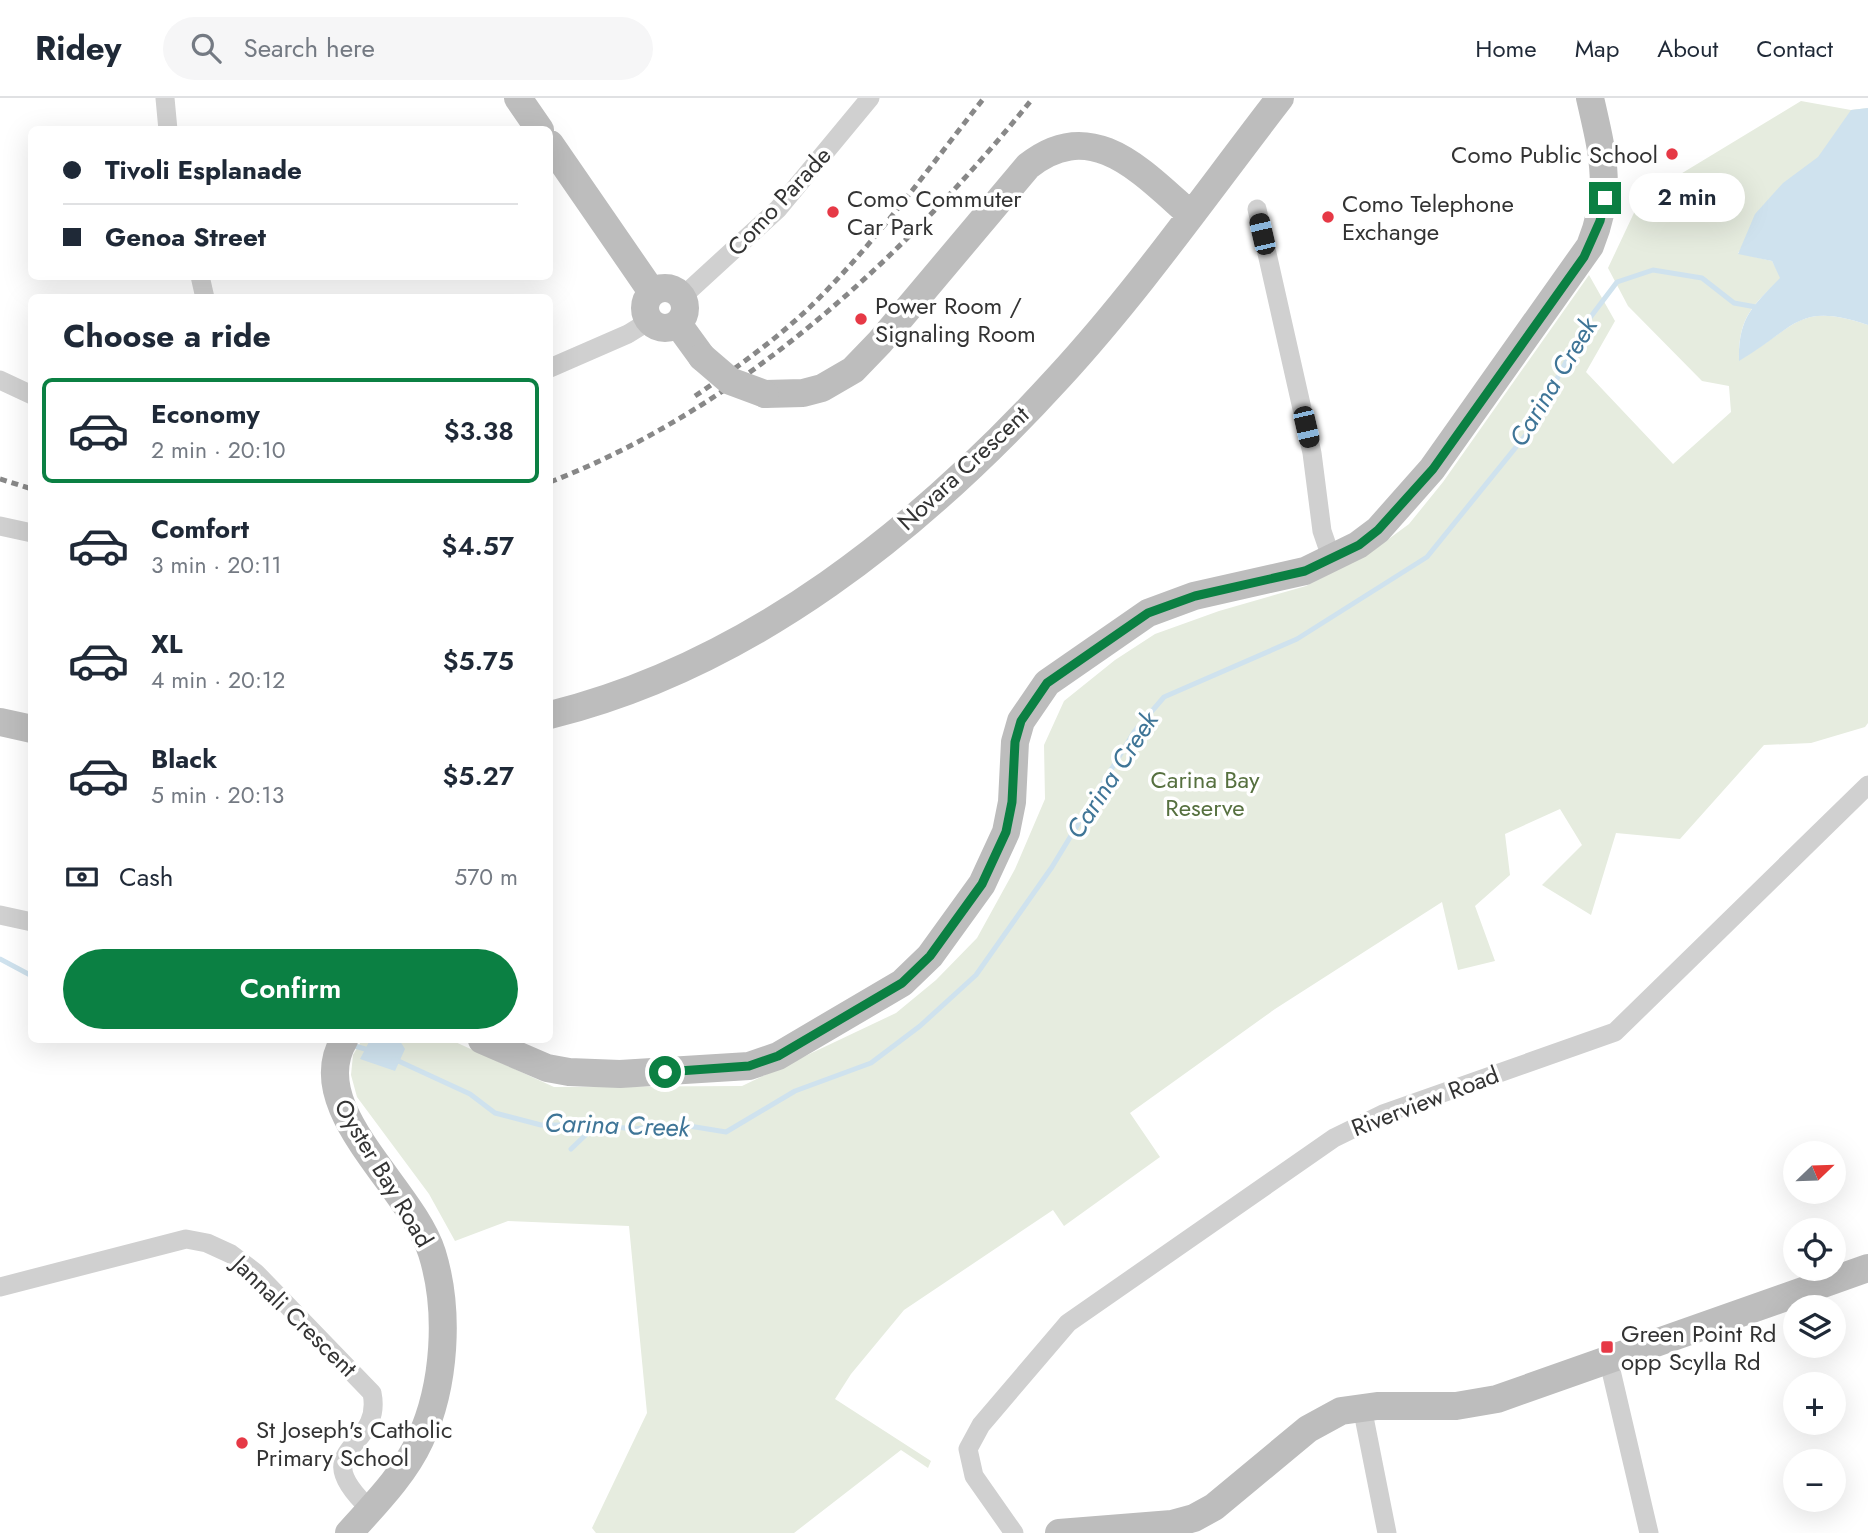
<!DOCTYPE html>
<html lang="en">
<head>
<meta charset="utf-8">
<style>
  body { margin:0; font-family:Jost,sans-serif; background:#f6f6f7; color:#1f2937; height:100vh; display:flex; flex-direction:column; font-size:26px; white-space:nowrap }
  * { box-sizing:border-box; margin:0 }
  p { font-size:23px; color:#747a83 }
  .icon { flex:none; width:38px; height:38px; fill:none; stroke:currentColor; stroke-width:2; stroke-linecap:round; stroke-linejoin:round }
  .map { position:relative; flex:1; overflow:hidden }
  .sheet { position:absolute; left:28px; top:196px; width:525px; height:749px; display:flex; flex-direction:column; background:#fff; border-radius:10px; box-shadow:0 7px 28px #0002 }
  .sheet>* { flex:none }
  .guide { position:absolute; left:28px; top:28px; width:525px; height:154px; border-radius:10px; box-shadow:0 7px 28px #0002; display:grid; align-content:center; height:154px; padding:0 35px; background:#fff }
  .needle { width:46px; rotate:67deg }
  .buttons { position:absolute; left:1783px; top:1043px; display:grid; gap:14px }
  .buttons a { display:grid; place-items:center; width:63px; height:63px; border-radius:50%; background:#fff; box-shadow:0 7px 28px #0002; font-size:35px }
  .end { position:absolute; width:32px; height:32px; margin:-16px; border:9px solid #0b8043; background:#fff; box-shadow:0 0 0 4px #fff }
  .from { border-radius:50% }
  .bubble { position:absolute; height:49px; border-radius:24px; background:#fff; box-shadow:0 7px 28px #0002; font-size:23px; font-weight:600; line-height:49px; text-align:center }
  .car { position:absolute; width:21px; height:42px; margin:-21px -10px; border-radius:9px; box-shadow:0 0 5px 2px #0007; background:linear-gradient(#222 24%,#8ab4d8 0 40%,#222 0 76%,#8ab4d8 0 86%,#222 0) }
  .guide b { display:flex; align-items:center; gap:24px; height:66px; font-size:26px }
  .guide b+b { border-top:2px solid #e0e1e3 }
  .guide i { width:18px; height:18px; background:#1f2937 }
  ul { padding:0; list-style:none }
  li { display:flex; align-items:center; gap:21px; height:105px; margin:0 14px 10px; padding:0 21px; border:4px solid transparent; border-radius:10px }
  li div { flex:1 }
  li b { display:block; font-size:26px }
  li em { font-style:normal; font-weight:600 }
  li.on { border-color:#0b8043 }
  li>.icon { width:63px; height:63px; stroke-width:1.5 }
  h2 { padding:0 35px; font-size:32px; line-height:84px }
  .pay { display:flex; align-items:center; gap:18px; height:77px; padding:0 35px; font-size:26px }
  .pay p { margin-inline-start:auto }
  .button { display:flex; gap:14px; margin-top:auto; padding:14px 35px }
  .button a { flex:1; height:80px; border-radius:42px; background:#0b8043; color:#fff; font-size:28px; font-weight:600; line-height:80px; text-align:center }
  header { display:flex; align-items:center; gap:42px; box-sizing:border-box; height:98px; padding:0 35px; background:#fff; border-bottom:2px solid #e0e1e3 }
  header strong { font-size:33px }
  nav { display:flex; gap:38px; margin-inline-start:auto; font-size:24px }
  .search { width:490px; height:63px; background:#f6f6f7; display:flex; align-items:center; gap:18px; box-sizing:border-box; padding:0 24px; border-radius:38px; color:#747a83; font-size:26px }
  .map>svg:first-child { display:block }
  .green { fill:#e6ecdf }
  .water { fill:#cfe2ee }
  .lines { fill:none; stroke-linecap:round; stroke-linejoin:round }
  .stream { stroke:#cfe2ee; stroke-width:5 }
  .street { stroke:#d0d0d0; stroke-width:19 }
  .secondary { stroke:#bdbdbd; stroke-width:28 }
  .rail { stroke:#888; stroke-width:5; stroke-dasharray:7 5; stroke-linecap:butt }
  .secondary-bridge { stroke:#bdbdbd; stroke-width:28 }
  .route { stroke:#0b8043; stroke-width:9 }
  .poi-dot { fill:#e63946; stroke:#fff; stroke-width:2.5 }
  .labels { text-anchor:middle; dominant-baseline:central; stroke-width:7; stroke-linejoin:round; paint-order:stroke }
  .poi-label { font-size:24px; fill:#333; stroke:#fff; text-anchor:start }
  .street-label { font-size:24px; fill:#333; stroke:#fff }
  .park-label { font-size:24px; fill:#56703f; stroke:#fff }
  .water-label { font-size:26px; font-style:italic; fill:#3f7597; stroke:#fff }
</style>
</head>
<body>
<header>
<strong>Ridey</strong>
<div class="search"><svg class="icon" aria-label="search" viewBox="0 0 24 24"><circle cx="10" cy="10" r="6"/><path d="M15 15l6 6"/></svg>Search here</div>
<nav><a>Home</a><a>Map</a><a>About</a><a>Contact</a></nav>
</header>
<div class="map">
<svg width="1868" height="1435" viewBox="0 0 1868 1435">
  <rect width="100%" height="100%" fill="#fff"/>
  <!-- green -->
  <path class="green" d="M1801 3 1851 12 1868 10 1738 155 1772 163 1781 180C1752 208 1738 220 1739 262 1796 230 1797 203 1868 227V625L1865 629 1811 645 1764 647 1680 741 1616 735 1591 817 1542 787 1582 747 1560 711 1505 736 1510 777 1475 808 1495 863 1458 872 1442 804 1275 911 1130 1015 1160 1059 1064 1128 1053 1112 904 1212 851 1276 835 1301 931 1363 928 1370 901 1352 794 1435H596L592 1430 647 1315 629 1128 508 1123 455 1143 429 1096 357 999 351 977 353 957 362 942H451L554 989 742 988 896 915 936 882 977 840 1015 771 1045 701 1044 647 1064 603 1115 562 1155 536 1219 513 1306 488 1367 457 1409 426 1443 384 1589 177 1615 223 1586 274 1673 366 1731 314 1729 288 1702 283 1628 208 1608 170 1641 100Z"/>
  <!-- water -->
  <path class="water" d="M1868 10V227C1797 203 1796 230 1739 263 1738 220 1752 209 1780 180L1772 163 1738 156 1755 116 1783 85 1818 59 1851 12Z
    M370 942 400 943 405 951 395 973 360 961Z"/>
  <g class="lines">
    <!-- stream -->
    <path class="stream" d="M0 861 32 878
      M325 942H328
      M355 948 372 953
      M394 961 470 996 495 1015 541 1027H597L634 1031 677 1026 726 1034 795 993 871 965 920 928 976 877 1052 769 1134 634 1164 599 1297 541 1427 459 1529 333 1589 221 1617 184 1653 172 1702 180 1734 205 1756 209
      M571 1051 596 1027"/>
    <!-- street -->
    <path class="street" d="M165 0 168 32
      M1257 111 1312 355 1322 433 1332 462
      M200 178 205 200
      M682 199 778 111 870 0
      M550 270 628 236 649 223
      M0 282 32 297
      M0 428 32 435
      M0 817 32 824
      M0 1189 186 1141 207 1145 231 1156 256 1175 372 1295C384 1353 302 1347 370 1411
      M1609 1264 1649 1435
      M1362 1309 1387 1435
      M1014 1435 974 1378 968 1351 981 1327 1068 1225 1334 1040 1383 1016 1615 934 1868 687"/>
    <!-- secondary -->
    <path class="secondary" d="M518 0 540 32
      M550 46 652 194
      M645 210a20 20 0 1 1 40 0a20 20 0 1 1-40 0Z
      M678 226 702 259
      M765 296 803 295 822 290 853 272 880 244 1028 68C1092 17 1142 74 1190 116
      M550 617C752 567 921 430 1059 279 1139 192 1208 93 1280 0
      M0 624 32 631
      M344 942C303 1010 411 1089 432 1155 450 1213 445 1288 420 1342 404 1377 374 1407 349 1435
      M482 942 547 970 569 974 620 976 749 968 778 958 902 885 930 858 982 786 1006 734 1012 704 1015 644 1021 623 1047 585 1148 515 1194 498 1305 473 1358 447 1378 432 1432 371 1590 148C1613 92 1603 57 1590 0
      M1059 1435 1172 1426 1194 1420 1214 1409 1308 1331 1341 1313 1377 1308H1456L1497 1301 1868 1170"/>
    <!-- rail -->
    <path class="rail" d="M695 298C735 271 774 243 809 210 874 147 928 71 984 0
      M0 381 32 391
      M550 384C740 311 907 157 1033 0"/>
    <!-- secondary-bridge -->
    <path class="secondary-bridge" d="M702 259 730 283 765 296"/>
  </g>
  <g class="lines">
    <!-- route -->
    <path class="route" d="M665 974 749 968 778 958 902 885 930 858 982 786 1006 734 1012 704 1015 644 1021 623 1047 585 1148 515 1195 498 1305 473 1359 447 1378 432 1433 371 1584 159 1600 123 1605 100"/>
  </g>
  <!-- markers -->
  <g class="poi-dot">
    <circle cx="1672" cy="56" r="7"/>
    <circle cx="833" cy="114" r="7"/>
    <circle cx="1328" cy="119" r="7"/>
    <circle cx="861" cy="221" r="7"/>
    <rect x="1600" y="1242" width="14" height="14" rx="3.5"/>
    <circle cx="242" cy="1345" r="7"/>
  </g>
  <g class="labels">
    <!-- poi labels -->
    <g class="poi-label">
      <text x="1658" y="56" text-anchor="end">Como Public School</text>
      <text x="847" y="100">Como Commuter<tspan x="847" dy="28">Car Park</tspan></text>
      <text x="1342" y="105">Como Telephone<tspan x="1342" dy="28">Exchange</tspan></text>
      <text x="875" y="207">Power Room /<tspan x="875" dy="28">Signaling Room</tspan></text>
      <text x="1621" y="1235">Green Point Rd<tspan x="1621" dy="28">opp Scylla Rd</tspan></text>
      <text x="256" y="1331">St Joseph's Catholic<tspan x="256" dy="28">Primary School</tspan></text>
    </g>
    <!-- street labels -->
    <g class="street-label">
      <text transform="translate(779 103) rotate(-47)">Como Parade</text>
      <text transform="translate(963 370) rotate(-43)">Novara Crescent</text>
      <text transform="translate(1425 1003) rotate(-21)">Riverview Road</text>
      <text transform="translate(384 1075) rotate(59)">Oyster Bay Road</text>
      <text transform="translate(295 1218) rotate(44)">Jannali Crescent</text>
    </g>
    <!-- park labels -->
    <g class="park-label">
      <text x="1205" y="681">Carina Bay<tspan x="1205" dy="28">Reserve</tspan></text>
    </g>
    <!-- water labels -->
    <g class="water-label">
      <text transform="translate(1553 284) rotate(-59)">Carina Creek</text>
      <text transform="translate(1112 677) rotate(-57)">Carina Creek</text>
      <text transform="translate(617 1027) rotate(2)">Carina Creek</text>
    </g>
  </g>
</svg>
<div class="buttons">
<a><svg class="needle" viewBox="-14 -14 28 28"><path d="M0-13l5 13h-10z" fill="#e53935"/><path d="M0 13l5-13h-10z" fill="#747a83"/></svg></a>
<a><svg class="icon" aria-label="locate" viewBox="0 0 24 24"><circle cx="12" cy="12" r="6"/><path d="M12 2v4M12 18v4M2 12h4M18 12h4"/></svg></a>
<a><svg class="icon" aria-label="layers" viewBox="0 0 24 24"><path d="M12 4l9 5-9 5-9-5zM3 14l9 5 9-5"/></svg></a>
<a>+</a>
<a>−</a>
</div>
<i class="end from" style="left:665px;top:974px"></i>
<i class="end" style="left:1605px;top:100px"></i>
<div class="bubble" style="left:1629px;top:75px;width:116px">2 min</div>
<i class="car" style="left:1262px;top:136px;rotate:347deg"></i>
<i class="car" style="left:1306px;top:329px;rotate:167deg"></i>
<div class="guide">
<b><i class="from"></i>Tivoli Esplanade</b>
<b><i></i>Genoa Street</b>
</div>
<section class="sheet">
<h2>Choose a ride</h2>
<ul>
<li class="on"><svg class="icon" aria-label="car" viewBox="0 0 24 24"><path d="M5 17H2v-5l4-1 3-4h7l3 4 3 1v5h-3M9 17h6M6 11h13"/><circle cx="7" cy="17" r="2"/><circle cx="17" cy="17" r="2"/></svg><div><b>Economy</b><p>2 min · 20:10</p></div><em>$3.38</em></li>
<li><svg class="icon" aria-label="car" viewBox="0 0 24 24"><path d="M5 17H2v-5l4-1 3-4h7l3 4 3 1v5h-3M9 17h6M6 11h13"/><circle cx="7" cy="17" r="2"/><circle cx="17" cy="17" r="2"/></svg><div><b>Comfort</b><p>3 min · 20:11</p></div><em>$4.57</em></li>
<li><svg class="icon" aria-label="car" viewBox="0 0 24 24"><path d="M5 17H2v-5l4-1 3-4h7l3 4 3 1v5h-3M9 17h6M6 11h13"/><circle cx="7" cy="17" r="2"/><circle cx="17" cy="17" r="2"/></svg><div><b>XL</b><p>4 min · 20:12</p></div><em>$5.75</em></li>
<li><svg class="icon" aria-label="car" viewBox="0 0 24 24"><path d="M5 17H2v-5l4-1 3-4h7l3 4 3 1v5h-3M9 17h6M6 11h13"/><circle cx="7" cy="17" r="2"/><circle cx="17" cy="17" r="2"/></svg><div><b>Black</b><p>5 min · 20:13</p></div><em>$5.27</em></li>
</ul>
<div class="pay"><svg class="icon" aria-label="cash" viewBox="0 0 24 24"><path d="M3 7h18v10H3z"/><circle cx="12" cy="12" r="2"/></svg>Cash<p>570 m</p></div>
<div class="button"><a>Confirm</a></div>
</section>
</div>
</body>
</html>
